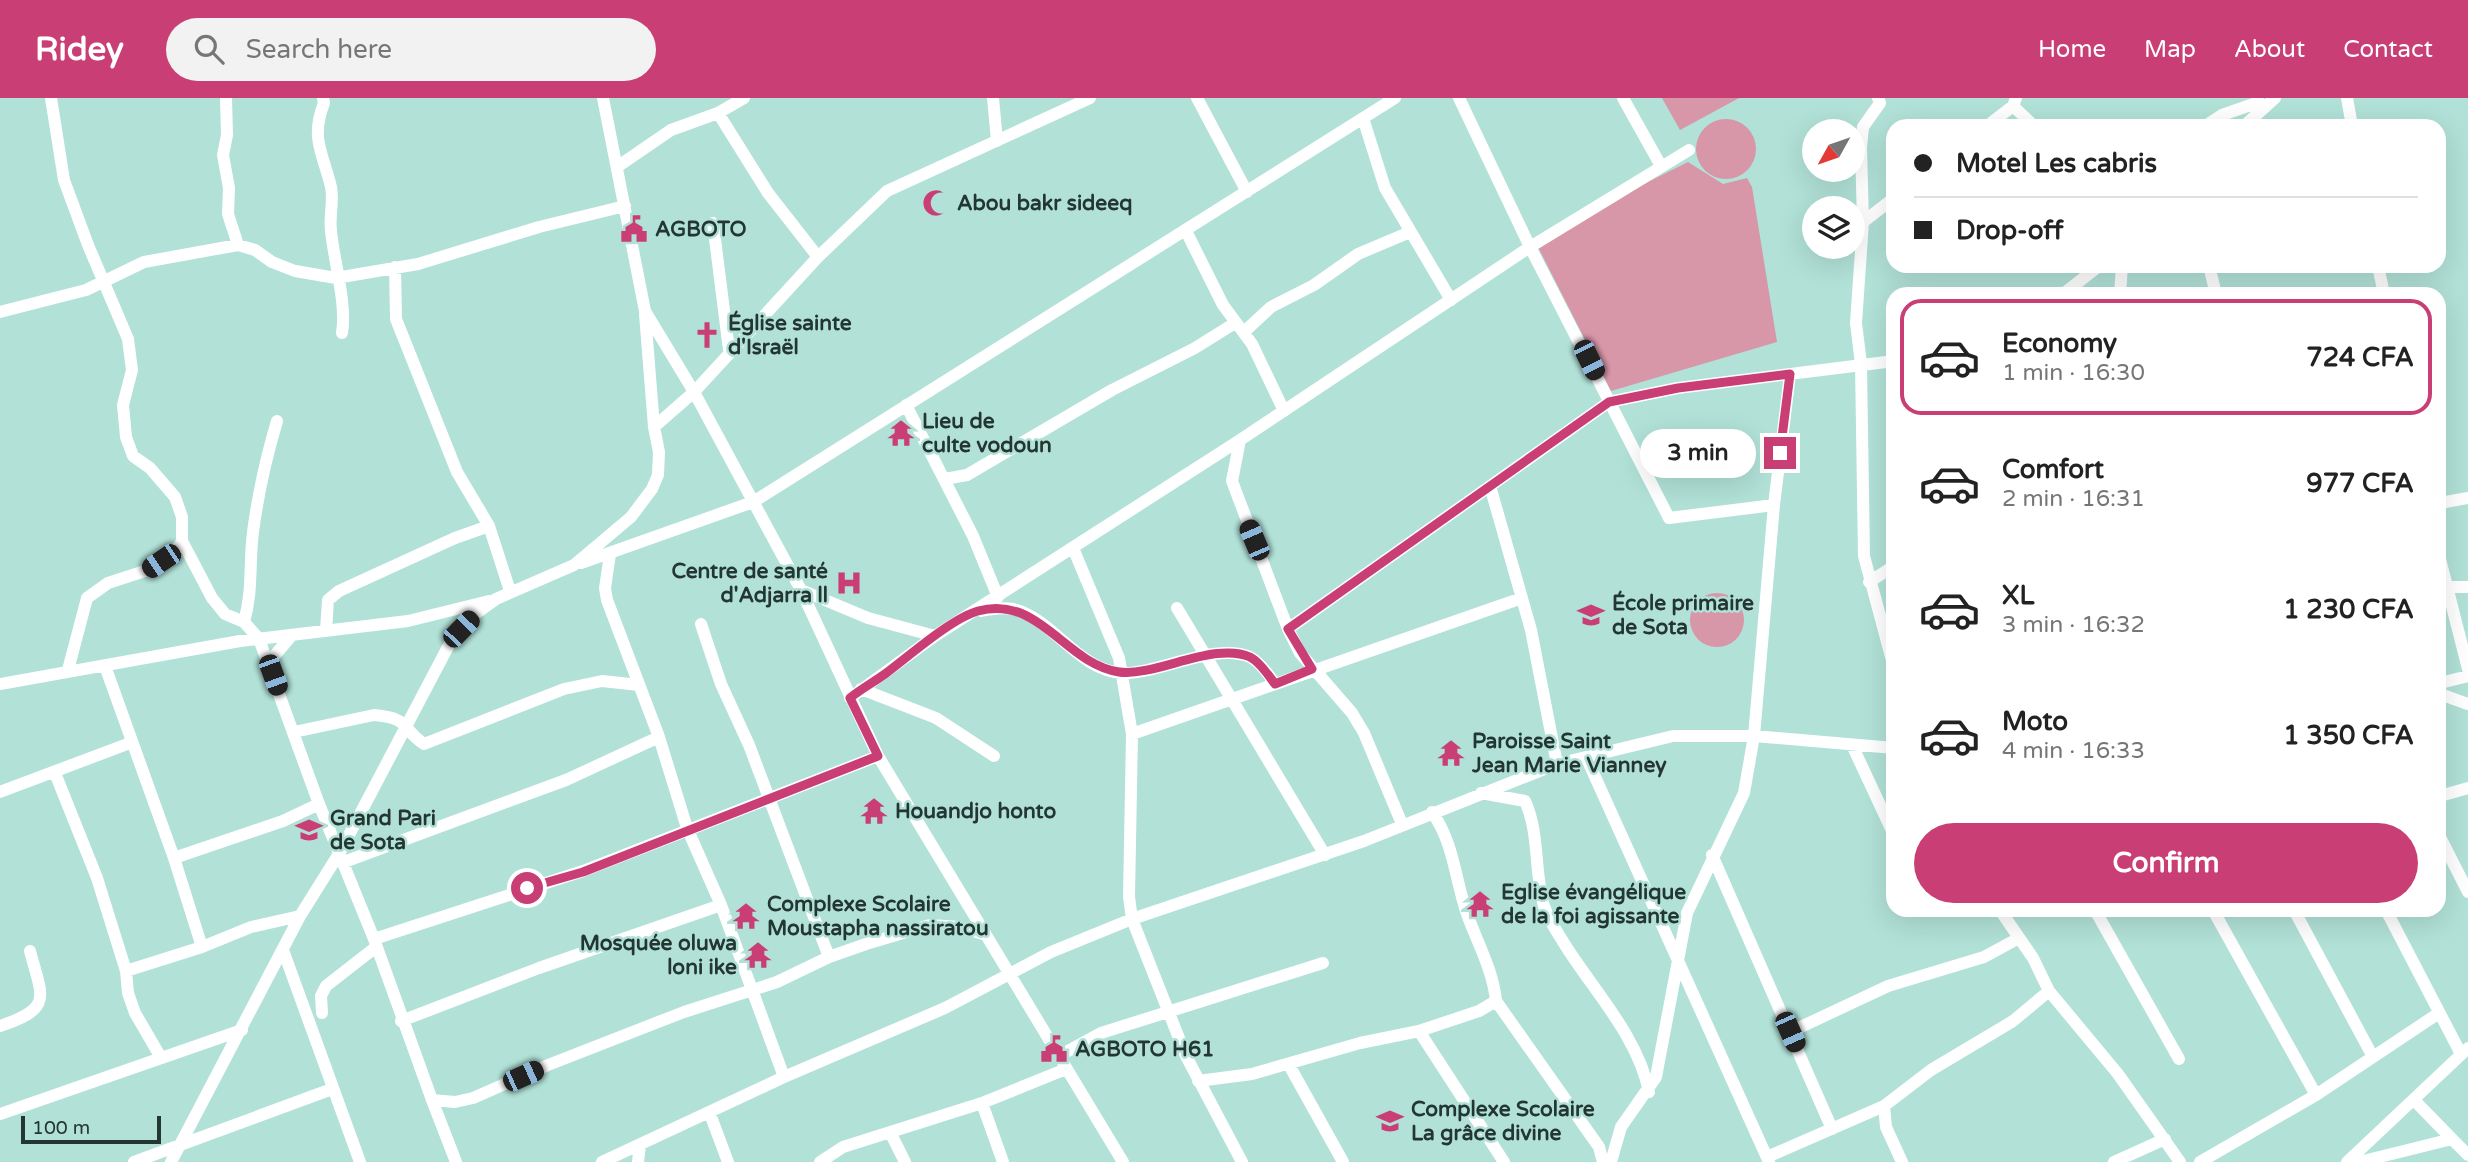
<!DOCTYPE html>
<html lang="en">
<head>
<meta charset="utf-8">
<style>
  body { margin:0; font-family:"Varela Round",sans-serif; background:#f2f2f2; color:#222; height:100vh; display:flex; flex-direction:column; font-size:26px; white-space:nowrap }
  * { box-sizing:border-box; margin:0 }
  p { font-size:23px; color:#767676 }
  .icon { flex:none; width:38px; height:38px; fill:none; stroke:currentColor; stroke-width:2; stroke-linecap:round; stroke-linejoin:round }
  .map { position:relative; flex:1; overflow:hidden }
  .panel { position:absolute; left:1886px; top:189px; width:560px; height:630px; display:flex; flex-direction:column; background:#fff; border-radius:21px; box-shadow:0 7px 28px #0002 }
  .panel>* { flex:none }
  .hud { position:absolute; left:1886px; top:21px; width:560px; height:154px; border-radius:21px; box-shadow:0 7px 28px #0002; display:grid; align-content:center; height:154px; padding:0 28px; background:#fff }
  .needle { width:46px; rotate:230deg }
  .fabs { position:absolute; left:1802px; top:21px; display:grid; gap:14px }
  .fabs a { display:grid; place-items:center; width:63px; height:63px; border-radius:50%; background:#fff; box-shadow:0 7px 28px #0002; font-size:35px }
  .scale { position:absolute; left:21px; bottom:18px; width:140px; box-sizing:border-box; padding-left:7px; border:4px solid #233632; border-top:0; font-size:19px; line-height:24px; white-space:nowrap; color:#233632; -webkit-text-stroke:5px #b1e1d7; paint-order:stroke }
  .end { position:absolute; width:32px; height:32px; margin:-16px; border:9px solid #c93e74; background:#fff; box-shadow:0 0 0 4px #fff }
  .from { border-radius:50% }
  .bubble { position:absolute; height:49px; border-radius:24px; background:#fff; box-shadow:0 7px 28px #0002; font-size:23px; font-weight:700; line-height:49px; text-align:center }
  .car { position:absolute; width:21px; height:42px; margin:-21px -10px; border-radius:9px; box-shadow:0 0 5px 2px #0007; background:linear-gradient(#222 24%,#8ab4d8 0 40%,#222 0 76%,#8ab4d8 0 86%,#222 0) }
  .hud b { display:flex; align-items:center; gap:24px; height:66px; font-size:26px }
  .hud b+b { border-top:2px solid #e0e0e0 }
  .hud i { width:18px; height:18px; background:#222 }
  ul { padding:12px 0 0; list-style:none }
  li { display:flex; align-items:center; gap:21px; height:116px; margin:0 14px 10px; padding:0 14px; border:4px solid transparent; border-radius:21px }
  li div { flex:1 }
  li b { display:block; font-size:26px }
  li em { font-style:normal; font-weight:700 }
  li.current { border-color:#c93e74 }
  li>.icon { width:63px; height:63px; stroke-width:1.5 }
  .primary-button { display:flex; gap:14px; margin-top:auto; padding:14px 28px }
  .primary-button a { flex:1; height:80px; border-radius:42px; background:#c93e74; color:#fff; font-size:28px; font-weight:700; line-height:80px; text-align:center }
  header { display:flex; align-items:center; gap:42px; box-sizing:border-box; height:98px; padding:0 35px; background:#c93e74; color:#fff }
  header strong { font-size:33px }
  nav { display:flex; gap:38px; margin-inline-start:auto; font-size:24px }
  .search { width:490px; height:63px; background:#f2f2f2; display:flex; align-items:center; gap:18px; box-sizing:border-box; padding:0 24px; border-radius:38px; color:#767676; font-size:26px }
  .map>svg:first-child { display:block }
  .green { fill:#d896a9 }
  .lines { fill:none; stroke-linecap:round; stroke-linejoin:round }
  .minor { stroke:#fff; stroke-width:12 }
  .route { stroke:#c93e74; stroke-width:9 }
  .labels { text-anchor:middle; dominant-baseline:central; stroke-width:5; stroke-linejoin:round; paint-order:stroke }
  .poi-label { font-size:21px; font-weight:bold; fill:#233632; stroke:#b1e1d7; text-anchor:start }
</style>
</head>
<body>
<header>
<strong>Ridey</strong>
<div class="search"><svg class="icon" aria-label="search" viewBox="0 0 24 24"><circle cx="10" cy="10" r="6"/><path d="M15 15l6 6"/></svg>Search here</div>
<nav><a>Home</a><a>Map</a><a>About</a><a>Contact</a></nav>
</header>
<div class="map">
<svg width="2468" height="1064" viewBox="0 0 2468 1064">
  <rect width="100%" height="100%" fill="#b1e1d7"/>
  <!-- green -->
  <path class="green" d="M1662 0H1739L1680 32Z
    M1696 51a30 30 0 1 1 60 0a30 30 0 1 1-60 0Z
    M1688 64 1723 86 1747 80 1752 89 1777 244 1611 293 1534 141Z
    M1690 522a27 27 0 1 1 54 0a27 27 0 1 1-54 0Z"/>
  <g class="lines">
    <!-- minor -->
    <path class="minor" d="M51 0 64 82 88 147 128 241 132 272 123 307 126 339 133 358 150 370 175 399 182 419V443L179 448 148 472 108 485 87 500 68 572
      M226 0 227 37 223 57 229 90 228 116 238 147
      M323 0 324 5C310 41 323 55 331 89 334 104 329 118 331 133 334 164 347 206 342 235
      M603 0 645 213 694 294 801 492 878 658 1123 1064
      M993 0 997 43
      M1197 0 1247 94
      M1459 0 1530 149 1669 420 1774 407
      M1623 0 1661 68
      M1878 0 1880 5 1863 29 1861 49 1863 124 1856 225 1861 266 1864 458 1894 570
      M2347 0 2352 28
      M2013 8 2034 28
      M718 15 768 95 818 159
      M1363 20 1385 90 1451 202
      M1987 28 2013 8 2016 0
      M2205 28 2222 17 2259 4
      M2244 28 2275 0
      M617 69 671 32 718 15 744 0
      M1863 124 1894 100
      M713 125 729 252
      M1186 133 1223 207 1252 246 1284 313
      M2209 168 2216 196
      M2378 168 2384 196
      M395 169 396 221 457 374 489 428 510 493
      M2063 196 2099 168
      M2120 196 2122 168
      M0 214 86 192 144 164 238 147 255 152 272 164 295 173 336 180 418 166 539 129 625 108
      M1244 234 1271 209 1314 187 1358 156 1410 134
      M906 307 973 438 998 499
      M654 329 694 294 818 159 887 93 1090 0
      M1240 342 1232 383 1288 531 1300 555 1352 615 1364 635 1402 726
      M945 381 967 377 1112 292 1195 250 1235 225
      M1490 388 1531 532 1557 666
      M2440 405 2468 400
      M1073 450 1119 560 1132 636 1129 799 1132 821 1186 958 1242 1064
      M610 456 605 490 607 502 659 639 687 730 721 807 784 979
      M2440 461 2468 571
      M581 465 753 404 1395 0
      M1869 484 1894 468
      M2447 489H2468
      M801 492 868 520 935 538
      M1177 510 1325 757
      M981 513C990 511 1003 509 1013 511 1054 521 1078 573 1123 575 1158 576 1215 544 1250 559 1260 564 1269 577 1275 586
      M244 524C253 493 249 465 253 434 258 396 266 360 277 323
      M701 526 721 586 749 647 829 859
      M1288 531 1609 304 1678 290 1894 263
      M326 533 328 502 339 493 455 440 489 428
      M269 564 292 537
      M105 568 174 760 202 849 251 829 300 818
      M2440 585 2468 578
      M0 586 240 543 408 523 489 503
      M861 591 936 620 994 658
      M2440 596 2468 606
      M850 600 935 538 1240 342 1530 149 1689 52
      M294 634 374 617C411 620 401 631 424 646L564 591 602 583 639 587
      M1132 636 1522 500
      M1852 647 1894 737
      M1587 661 1769 1064
      M55 675 97 780 126 873 128 895 135 915 160 958
      M0 694 130 645
      M1481 695 1525 703C1540 736 1534 775 1544 808 1549 823 1559 837 1567 850 1596 895 1639 941 1649 994
      M2440 698 2468 690
      M319 706 374 841 432 1002 455 1004 473 1000 548 967 684 914 777 884 829 859 866 846 930 827 960 829 983 836
      M1432 714C1454 745 1455 781 1467 816 1477 844 1493 872 1496 903
      M2440 739 2468 794
      M1712 757 1832 1031
      M174 760 283 723 319 706 259 541 244 524 225 516 212 500 182 443
      M344 764 566 682 659 639
      M2000 812 2033 860 2049 893 2118 976 2180 1064
      M2095 812 2179 961
      M2213 812 2316 997
      M2294 812 2373 959
      M2386 812 2461 956
      M374 841 583 773 878 658
      M283 852 360 1064
      M126 873 202 849
      M322 915 321 898 326 888 376 849
      M401 923 539 870 721 807
      M0 928C54 910 42 899 30 853
      M1419 933 1504 1064
      M1790 934 1888 888 1984 859 2019 840
      M1057 959 1101 935 1323 865
      M1289 967 1343 1064
      M1198 983 1252 976 1360 945 1419 933 1479 913 1496 903 1599 1049 1603 1064
      M432 1002 456 1064
      M2414 1002 2452 1041
      M982 1005 1003 1064
      M0 1016 242 932
      M710 1016 728 1064
      M891 1036 905 1064
      M1767 1059 1884 1008
      M134 1064 332 991
      M171 1064 300 818 340 754 450 545 475 516 496 501 574 467 631 419 652 391 658 377 659 354 654 329 645 216
      M602 1064 784 979 945 910 1051 854 1132 821 1364 743 1557 666 1673 638H1754L1894 650
      M638 1064 640 1047
      M820 1064 843 1049 982 1005 1066 971
      M1611 1064 1621 1029 1656 979 1687 815 1744 695 1754 638 1774 407 1790 276
      M1902 1064 1886 1029 1884 1008 1931 972 2013 923 2049 893
      M2114 1064 2165 1041
      M2200 1064 2316 997 2439 915
      M2347 1064 2468 950
      M2359 1064 2452 1041 2468 1057"/>
  </g>
  <g class="lines">
    <!-- route -->
    <path class="route" d="M527 790 583 774 878 658 850 600C861 591 874 584 885 576 908 559 952 520 978 513 1039 496 1065 566 1119 574 1155 579 1214 543 1250 559 1260 564 1269 578 1275 586L1312 571 1288 531 1609 304 1678 290 1790 276 1780 355"/>
  </g>
  <!-- icons -->
  <defs>
    <symbol id="mosque-bare" viewBox="-9 -9 18 18"><path d="M3.5-4.9A6 6 0 1 0 3.5 4.9A5 5 0 1 1 3.5-4.9Z" fill="#c93e74" stroke="#b1e1d7" stroke-width="2.5" paint-order="stroke"/></symbol>
    <symbol id="civic-bare" viewBox="-9 -9 18 18"><path d="M-.6-6.5H3V-4.5H.6V-3L4-1V1h2V6H-6V1h2V-1L-.6-3ZM-1.2 2.5V6h2.4V2.5Z" fill="#c93e74" stroke="#b1e1d7" stroke-width="2.5" paint-order="stroke"/></symbol>
    <symbol id="church-bare" viewBox="-9 -9 18 18"><path d="M-1.2-6h2.4v3.5h3.3v2.4h-3.3V6h-2.4V-.1h-3.3v-2.4h3.3Z" fill="#c93e74" stroke="#b1e1d7" stroke-width="2.5" paint-order="stroke"/></symbol>
    <symbol id="temple-bare" viewBox="-9 -9 18 18"><path d="M0-6L5-2H3V0L6.5 2.5H4V6H1.5V3h-3V6H-4V2.5H-6.5L-3 0V-2H-5Z" fill="#c93e74" stroke="#b1e1d7" stroke-width="2.5" paint-order="stroke"/></symbol>
    <symbol id="hospital-bare" viewBox="-9 -9 18 18"><path d="M-5-5h3v3.5h4V-5h3V5h-3V1.5h-4V5h-3Z" fill="#c93e74" stroke="#b1e1d7" stroke-width="2.5" paint-order="stroke"/></symbol>
    <symbol id="school-bare" viewBox="-9 -9 18 18"><path d="M0-5L7-2L0 1L-7-2ZM-4 1L0 2.5L4 1V4Q0 6-4 4Z" fill="#c93e74" stroke="#b1e1d7" stroke-width="2.5" paint-order="stroke"/></symbol>
  </defs>
  <g fill-rule="evenodd">
    <use href="#mosque-bare" x="917" y="86" width="38" height="38"/>
    <use href="#civic-bare" x="615" y="112" width="38" height="38"/>
    <use href="#church-bare" x="688" y="218" width="38" height="38"/>
    <use href="#temple-bare" x="882" y="316" width="38" height="38"/>
    <use href="#hospital-bare" x="830" y="466" width="38" height="38"/>
    <use href="#school-bare" x="1572" y="498" width="38" height="38"/>
    <use href="#temple-bare" x="1432" y="636" width="38" height="38"/>
    <use href="#temple-bare" x="855" y="694" width="38" height="38"/>
    <use href="#school-bare" x="290" y="713" width="38" height="38"/>
    <use href="#temple-bare" x="1461" y="787" width="38" height="38"/>
    <use href="#temple-bare" x="727" y="799" width="38" height="38"/>
    <use href="#temple-bare" x="739" y="838" width="38" height="38"/>
    <use href="#civic-bare" x="1035" y="932" width="38" height="38"/>
    <use href="#school-bare" x="1371" y="1004" width="38" height="38"/>
  </g>
  <g class="labels">
    <!-- poi labels -->
    <g class="poi-label">
      <text x="957" y="105">Abou bakr sideeq</text>
      <text x="655" y="131">AGBOTO</text>
      <text x="728" y="225">Église sainte<tspan x="728" dy="24">d'Israël</tspan></text>
      <text x="922" y="323">Lieu de<tspan x="922" dy="24">culte vodoun</tspan></text>
      <text x="828" y="473" text-anchor="end">Centre de santé<tspan x="828" dy="24">d'Adjarra ll</tspan></text>
      <text x="1612" y="505">École primaire<tspan x="1612" dy="24">de Sota</tspan></text>
      <text x="1472" y="643">Paroisse Saint<tspan x="1472" dy="24">Jean Marie Vianney</tspan></text>
      <text x="895" y="713">Houandjo honto</text>
      <text x="330" y="720">Grand Pari<tspan x="330" dy="24">de Sota</tspan></text>
      <text x="1501" y="794">Eglise évangélique<tspan x="1501" dy="24">de la foi agissante</tspan></text>
      <text x="767" y="806">Complexe Scolaire<tspan x="767" dy="24">Moustapha nassiratou</tspan></text>
      <text x="737" y="845" text-anchor="end">Mosquée oluwa<tspan x="737" dy="24">loni ike</tspan></text>
      <text x="1075" y="951">AGBOTO H61</text>
      <text x="1411" y="1011">Complexe Scolaire<tspan x="1411" dy="24">La grâce divine</tspan></text>
    </g>
  </g>
</svg>
<div class="fabs">
<a><svg class="needle" viewBox="-14 -14 28 28"><path d="M0-13l5 13h-10z" fill="#e53935"/><path d="M0 13l5-13h-10z" fill="#767676"/></svg></a>
<a><svg class="icon" aria-label="layers" viewBox="0 0 24 24"><path d="M12 4l9 5-9 5-9-5zM3 14l9 5 9-5"/></svg></a>
</div>
<div class="scale">100 m</div>
<i class="end from" style="left:527px;top:790px"></i>
<i class="end" style="left:1780px;top:355px"></i>
<div class="bubble" style="left:1640px;top:331px;width:116px">3 min</div>
<i class="car" style="left:1589px;top:262px;rotate:154deg"></i>
<i class="car" style="left:1254px;top:442px;rotate:337deg"></i>
<i class="car" style="left:161px;top:463px;rotate:236deg"></i>
<i class="car" style="left:461px;top:531px;rotate:44deg"></i>
<i class="car" style="left:273px;top:577px;rotate:160deg"></i>
<i class="car" style="left:1790px;top:934px;rotate:156deg"></i>
<i class="car" style="left:523px;top:978px;rotate:66deg"></i>
<div class="hud">
<b><i class="from"></i>Motel Les cabris</b>
<b><i></i>Drop-off</b>
</div>
<section class="panel">
<ul>
<li class="current"><svg class="icon" aria-label="car" viewBox="0 0 24 24"><path d="M5 17H2v-5l4-1 3-4h7l3 4 3 1v5h-3M9 17h6M6 11h13"/><circle cx="7" cy="17" r="2"/><circle cx="17" cy="17" r="2"/></svg><div><b>Economy</b><p>1 min · 16:30</p></div><em>724 CFA</em></li>
<li><svg class="icon" aria-label="car" viewBox="0 0 24 24"><path d="M5 17H2v-5l4-1 3-4h7l3 4 3 1v5h-3M9 17h6M6 11h13"/><circle cx="7" cy="17" r="2"/><circle cx="17" cy="17" r="2"/></svg><div><b>Comfort</b><p>2 min · 16:31</p></div><em>977 CFA</em></li>
<li><svg class="icon" aria-label="car" viewBox="0 0 24 24"><path d="M5 17H2v-5l4-1 3-4h7l3 4 3 1v5h-3M9 17h6M6 11h13"/><circle cx="7" cy="17" r="2"/><circle cx="17" cy="17" r="2"/></svg><div><b>XL</b><p>3 min · 16:32</p></div><em>1 230 CFA</em></li>
<li><svg class="icon" aria-label="car" viewBox="0 0 24 24"><path d="M5 17H2v-5l4-1 3-4h7l3 4 3 1v5h-3M9 17h6M6 11h13"/><circle cx="7" cy="17" r="2"/><circle cx="17" cy="17" r="2"/></svg><div><b>Moto</b><p>4 min · 16:33</p></div><em>1 350 CFA</em></li>
</ul>
<div class="primary-button"><a>Confirm</a></div>
</section>
</div>
</body>
</html>
